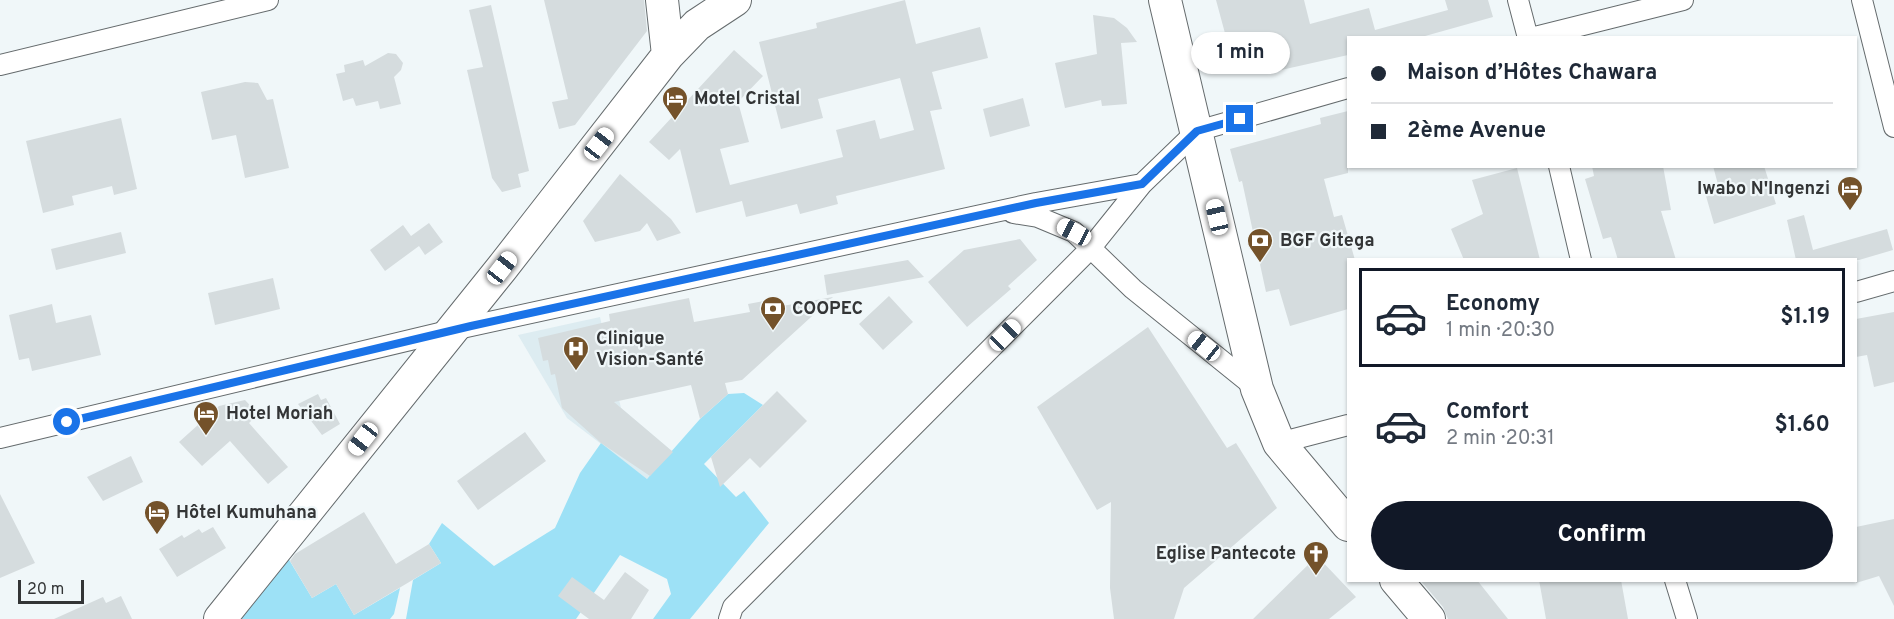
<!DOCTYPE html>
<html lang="en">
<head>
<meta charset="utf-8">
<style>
  body { margin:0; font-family:Overpass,sans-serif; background:#f6f6f7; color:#1f2937; height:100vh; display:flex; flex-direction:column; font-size:22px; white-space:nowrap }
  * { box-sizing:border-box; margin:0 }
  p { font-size:20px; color:#747a83 }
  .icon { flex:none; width:33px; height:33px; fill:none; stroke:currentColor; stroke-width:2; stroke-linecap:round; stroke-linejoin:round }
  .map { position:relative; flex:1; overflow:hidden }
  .sheet { position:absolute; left:1347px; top:258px; width:510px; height:324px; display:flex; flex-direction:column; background:#fff; border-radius:0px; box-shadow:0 2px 4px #0004 }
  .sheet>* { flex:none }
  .banner { position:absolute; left:1347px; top:36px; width:510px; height:132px; border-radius:0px; box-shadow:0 2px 4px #0004; display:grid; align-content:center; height:132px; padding:0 24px; background:#fff }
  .scale { position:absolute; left:18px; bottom:15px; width:66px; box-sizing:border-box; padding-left:6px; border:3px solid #333536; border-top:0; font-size:16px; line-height:21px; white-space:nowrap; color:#333536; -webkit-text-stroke:4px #f0f7f9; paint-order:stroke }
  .end { position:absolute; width:27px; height:27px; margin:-14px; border:8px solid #1a73e8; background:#fff; box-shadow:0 0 0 3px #fff }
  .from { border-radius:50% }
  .bubble { position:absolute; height:42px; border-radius:21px; background:#fff; box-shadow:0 2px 4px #0004; font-size:20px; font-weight:700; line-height:42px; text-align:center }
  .car { position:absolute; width:18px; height:36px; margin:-18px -9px; border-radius:8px; box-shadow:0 0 4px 2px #0007; background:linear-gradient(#fff 24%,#345 0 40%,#fff 0 76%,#345 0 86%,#fff 0) }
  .banner b { display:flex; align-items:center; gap:21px; height:57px; font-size:22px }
  .banner b+b { border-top:2px solid #e0e1e3 }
  .banner i { width:15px; height:15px; background:#1f2937 }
  ul { padding:10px 0 0; list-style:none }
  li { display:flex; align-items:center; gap:18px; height:99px; margin:0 12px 9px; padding:0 12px; border:3px solid transparent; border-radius:0px }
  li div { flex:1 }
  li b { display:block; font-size:22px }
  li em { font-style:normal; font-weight:700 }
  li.current { border-color:#111827 }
  li>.icon { width:54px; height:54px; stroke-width:1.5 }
  .primary-button { display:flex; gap:12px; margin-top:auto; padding:12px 24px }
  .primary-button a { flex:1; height:69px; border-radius:36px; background:#111827; color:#fff; font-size:24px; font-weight:700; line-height:69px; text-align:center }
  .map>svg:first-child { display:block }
  .built { fill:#ddecf1 }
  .green { fill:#9de1f6 }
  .building { fill:#d5dcde }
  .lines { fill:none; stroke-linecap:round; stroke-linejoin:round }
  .street-casing { stroke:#656b6d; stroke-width:22 }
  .primary-casing { stroke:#656b6d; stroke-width:34 }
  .street { stroke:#fff; stroke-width:20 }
  .primary { stroke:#fff; stroke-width:32 }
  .route { stroke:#1a73e8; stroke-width:8 }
  .labels { text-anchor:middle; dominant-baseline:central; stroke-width:4.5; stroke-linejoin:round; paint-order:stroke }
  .poi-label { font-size:18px; font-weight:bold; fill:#333536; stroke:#f0f7f9; text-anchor:start }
</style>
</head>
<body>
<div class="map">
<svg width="1894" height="619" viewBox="0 0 1894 619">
  <rect width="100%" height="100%" fill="#f0f7f9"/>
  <!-- built -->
  <path class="built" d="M600 317 621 408 673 452 647 479 567 418 518 335Z"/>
  <!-- green -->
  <path class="green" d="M744 393 763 405 704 464 736 497 744 491 769 523 690 619H653L671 594 667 579 620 555 576 619H406L413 580 441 563 429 544 442 523 494 566 555 528 580 473 601 443 647 479 700 419 728 394Z
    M288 558 312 598 336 584 354 615 400 588 394 614 390 619H239Z"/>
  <!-- building -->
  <path class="building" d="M544 0H644L647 31 575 125 559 129 552 102 568 99Z
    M905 0 916 44 980 27 988 58 932 72 942 109 930 111 945 169 836 196 838 204 800 214 797 204 746 217 742 201 696 213 680 149 669 160 649 142 734 50 763 76 738 102 749 142 720 149 730 185 843 157 836 130 875 120 880 139 914 130 900 78 818 99 823 118 781 129 759 42 817 28 816 23Z
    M1216 0H1304L1310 24 1369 8 1375 30 1448 10 1445 0H1488L1493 17 1418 38H1348V55L1268 73 1266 66 1236 74Z
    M491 5 529 171 518 174 521 187 502 192 492 178 467 70 483 67 469 10Z
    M1093 15 1114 18 1127 28 1137 42 1121 43 1127 104 1102 106 1101 100 1065 108 1055 63 1097 54Z
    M388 53 396 54 403 63 401 70 394 77 401 104 380 109 378 101 356 106 353 98 343 101 336 74 345 72 344 65 363 60 365 66Z
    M245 82 258 83 267 100 273 99 289 168 245 178 236 135 212 140 201 92Z
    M1023 98 1030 126 990 137 983 109Z
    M1348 111V173L1324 179 1334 217 1342 215 1355 260H1348V309L1290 326 1279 289 1266 292 1242 181 1239 182 1230 149 1321 124 1320 118Z
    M121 118 137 189 114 195 112 186 72 196 74 205 43 213 26 141Z
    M1592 166H1663L1671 210 1661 211 1676 260H1618L1611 237 1603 239 1585 179 1594 176Z
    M1713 166H1764L1776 204 1714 224 1706 196 1720 192Z
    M1517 168 1540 260H1464L1451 229 1483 214 1472 180Z
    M620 174 671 219 681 233 657 241 647 223 640 231 595 242 583 221Z
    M1804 215 1813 250 1887 229 1893 250 1859 260H1796L1787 220Z
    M429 223 443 242 425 255 419 246 385 271 370 250 403 225 411 236Z
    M121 232 126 253 56 270 51 249Z
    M1020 239 1037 260 1008 286 1011 289 967 327 928 282 964 250Z
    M908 260 924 277 827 295 824 275Z
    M273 278 280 309 215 325 208 293Z
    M889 296 913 322 883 350 859 324Z
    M833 297 742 380 725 383 728 394 700 419 691 385 614 402 673 452 650 476 601 443 562 408 555 374 551 375 548 360 543 361 538 338 610 321 609 314 689 298 694 322 750 312 748 304 770 300 771 308Z
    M52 304 56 323 91 315 101 355 32 371 29 358 19 360 9 315Z
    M1894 312V382L1874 387 1867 355 1856 357V319Z
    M1148 327 1227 448 1236 443 1277 508 1184 588 1174 619H1114L1110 588 1111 502 1097 510 1037 407Z
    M777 391 807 421 760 468 750 458 720 487 711 457Z
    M318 394 321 400 326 398 340 424 322 435 298 404Z
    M245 400 258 414 249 423 288 467 268 484 230 441 202 466 179 442 219 406Z
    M525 432 546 461 478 510 457 481Z
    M131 456 143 482 103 501 87 477Z
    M0 494 35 563 0 578Z
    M364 512 396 564 429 544 441 563 354 615 336 584 312 598 290 561 295 554Z
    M1894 519V606L1879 576 1856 583V527Z
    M213 527 226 548 177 577 159 549 182 535 184 538 199 529 202 533Z
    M1317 556 1356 597 1329 619H1253Z
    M625 572 649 590 631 619H589L558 596 572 577 604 600Z
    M1420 580H1477L1508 619H1448L1443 607Z
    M1539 580H1621L1628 619H1546Z
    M121 596 132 619H54L103 597 106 603Z"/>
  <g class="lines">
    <defs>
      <path id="street" d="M1518 0 1528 38
        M1862 0 1894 127
        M1531 38 1683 0
        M0 65 268 0
        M1559 166 1581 260
        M1013 213 1038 217 1074 232 1133 289 1257 389
        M1856 292 1894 281
        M0 438 448 331 1036 203 1142 184 1197 131 1348 88
        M1279 443 1348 425
        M1675 580 1687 619
        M729 619 733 607 1089 250 1142 184"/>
      <path id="primary" d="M662 0 668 55
        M1165 0 1257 389 1279 443 1348 525
        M1396 580 1429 619
        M220 619 502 268 668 55 697 25 735 0"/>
    </defs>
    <!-- street casing -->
    <use href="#street" class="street-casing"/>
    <!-- primary casing -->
    <use href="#primary" class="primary-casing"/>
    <!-- street -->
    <use href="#street" class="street"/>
    <!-- primary -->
    <use href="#primary" class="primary"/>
  </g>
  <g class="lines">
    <!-- route -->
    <path class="route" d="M67 422 471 326 1036 203 1142 184 1197 131 1240 119"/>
  </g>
  <!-- icons -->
  <defs>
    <symbol id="hotel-pin" viewBox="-11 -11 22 30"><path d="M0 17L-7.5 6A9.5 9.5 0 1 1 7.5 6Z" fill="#74522a" stroke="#f0f7f9"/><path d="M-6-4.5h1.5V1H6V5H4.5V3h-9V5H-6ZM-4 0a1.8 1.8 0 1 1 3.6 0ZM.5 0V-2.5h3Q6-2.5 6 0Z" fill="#fff"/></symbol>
    <symbol id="bank-pin" viewBox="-11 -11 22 30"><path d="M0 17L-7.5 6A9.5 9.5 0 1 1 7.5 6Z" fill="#74522a" stroke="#f0f7f9"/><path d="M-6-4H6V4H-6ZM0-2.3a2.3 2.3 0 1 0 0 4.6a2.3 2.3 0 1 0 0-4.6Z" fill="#fff"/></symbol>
    <symbol id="hospital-pin" viewBox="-11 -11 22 30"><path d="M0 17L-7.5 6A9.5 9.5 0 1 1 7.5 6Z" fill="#74522a" stroke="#f0f7f9"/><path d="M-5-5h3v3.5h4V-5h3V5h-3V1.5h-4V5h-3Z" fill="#fff"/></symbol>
    <symbol id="church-pin" viewBox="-11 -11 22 30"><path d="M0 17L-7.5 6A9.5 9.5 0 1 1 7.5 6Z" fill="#74522a" stroke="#f0f7f9"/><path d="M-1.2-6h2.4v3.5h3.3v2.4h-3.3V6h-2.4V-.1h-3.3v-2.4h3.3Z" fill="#fff"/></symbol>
  </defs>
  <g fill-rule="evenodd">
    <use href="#hotel-pin" x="660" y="84" width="30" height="40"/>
    <use href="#hotel-pin" x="1835" y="174" width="30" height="40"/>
    <use href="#bank-pin" x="1245" y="226" width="30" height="40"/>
    <use href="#bank-pin" x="758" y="294" width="30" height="40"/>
    <use href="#hospital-pin" x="561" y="334" width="30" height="40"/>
    <use href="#hotel-pin" x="191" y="399" width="30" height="40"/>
    <use href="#hotel-pin" x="142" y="498" width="30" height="40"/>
    <use href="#church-pin" x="1301" y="539" width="30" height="40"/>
  </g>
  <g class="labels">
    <!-- poi labels -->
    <g class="poi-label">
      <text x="694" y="99">Motel Cristal</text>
      <text x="1830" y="189" text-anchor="end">Iwabo N'Ingenzi</text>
      <text x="1280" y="241">BGF Gitega</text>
      <text x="792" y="309">COOPEC</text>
      <text x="596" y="339">Clinique<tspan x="596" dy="21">Vision-Santé</tspan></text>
      <text x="226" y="414">Hotel Moriah</text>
      <text x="176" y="513">Hôtel Kumuhana</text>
      <text x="1296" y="554" text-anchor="end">Eglise Pantecote</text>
    </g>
  </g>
</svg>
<div class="scale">20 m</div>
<i class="end from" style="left:67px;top:422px"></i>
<i class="end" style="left:1240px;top:119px"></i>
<div class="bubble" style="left:1191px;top:32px;width:99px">1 min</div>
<i class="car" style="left:599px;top:144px;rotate:38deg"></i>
<i class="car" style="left:1217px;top:217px;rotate:347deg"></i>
<i class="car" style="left:1074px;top:232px;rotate:298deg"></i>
<i class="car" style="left:502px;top:268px;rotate:38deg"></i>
<i class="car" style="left:1005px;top:335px;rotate:45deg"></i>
<i class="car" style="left:1204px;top:346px;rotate:309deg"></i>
<i class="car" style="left:363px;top:439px;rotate:218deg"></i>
<div class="banner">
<b><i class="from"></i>Maison d’Hôtes Chawara</b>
<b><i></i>2ème Avenue</b>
</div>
<section class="sheet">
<ul>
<li class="current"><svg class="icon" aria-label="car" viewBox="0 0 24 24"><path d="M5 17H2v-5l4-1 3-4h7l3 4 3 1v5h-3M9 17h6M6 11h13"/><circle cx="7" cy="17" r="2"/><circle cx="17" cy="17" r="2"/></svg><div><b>Economy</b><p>1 min · 20:30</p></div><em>$1.19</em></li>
<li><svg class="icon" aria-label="car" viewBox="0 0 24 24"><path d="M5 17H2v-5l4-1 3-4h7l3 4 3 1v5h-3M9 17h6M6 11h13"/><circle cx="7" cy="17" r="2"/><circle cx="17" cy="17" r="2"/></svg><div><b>Comfort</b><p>2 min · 20:31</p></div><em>$1.60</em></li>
</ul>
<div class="primary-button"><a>Confirm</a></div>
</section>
</div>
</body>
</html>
